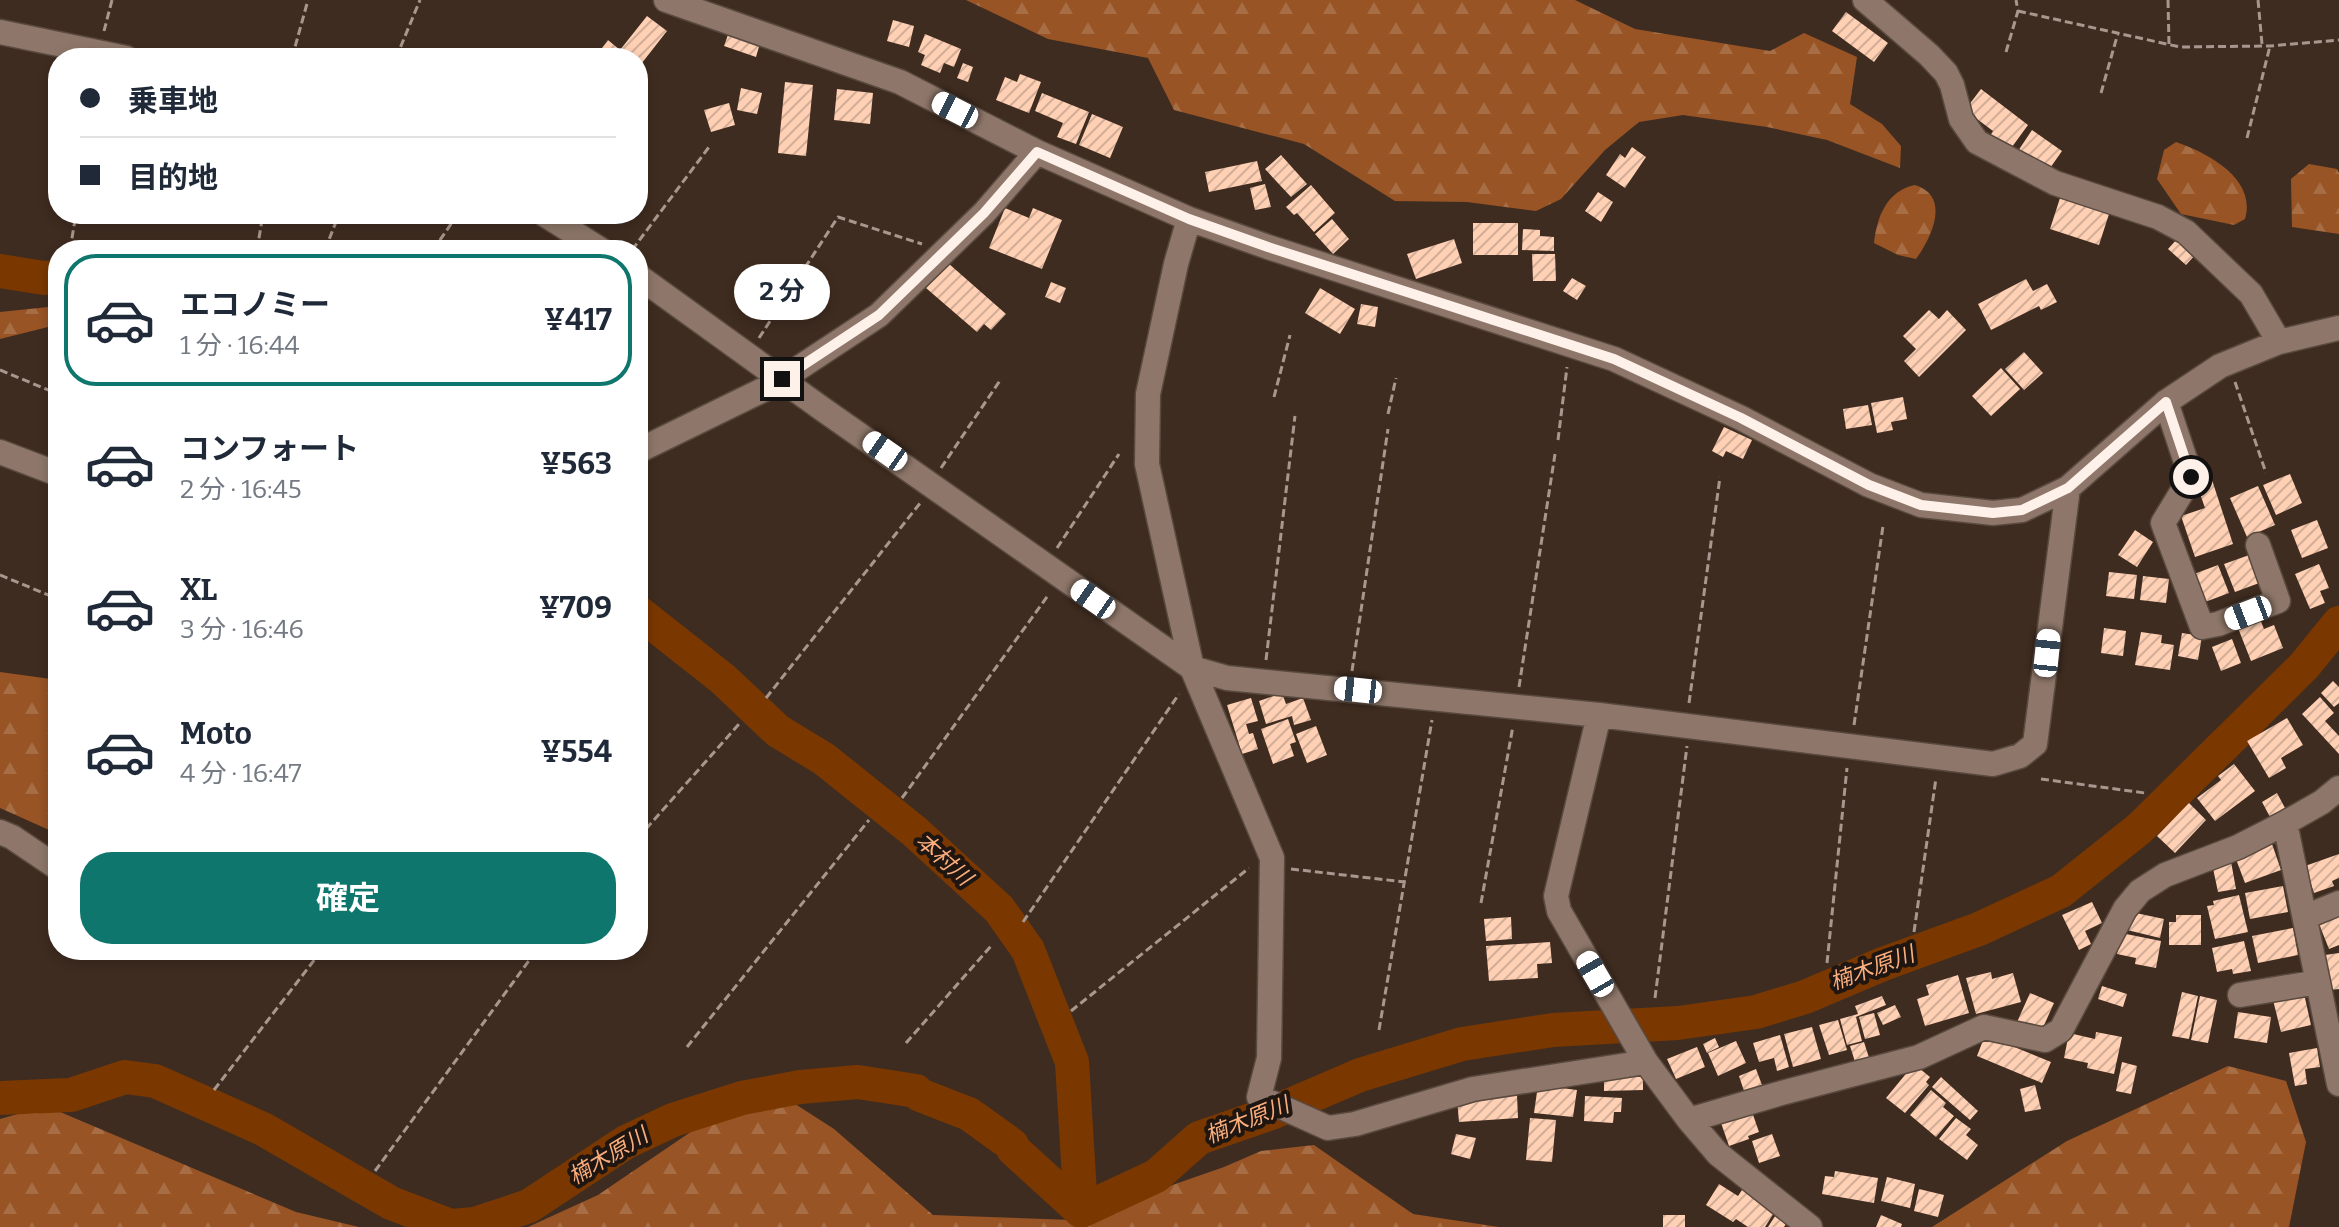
<!DOCTYPE html>
<html lang="ja">
<head>
<meta charset="utf-8">
<style>
  body { margin:0; font-family:Bitter,"Noto Sans JP",serif; background:#f2f2f3; color:#1f2937; height:100vh; display:flex; flex-direction:column; font-size:30px; white-space:nowrap }
  * { box-sizing:border-box; margin:0 }
  p { font-size:26px; color:#747a83 }
  .icon { flex:none; width:44px; height:44px; fill:none; stroke:currentColor; stroke-width:2; stroke-linecap:round; stroke-linejoin:round }
  .map { position:relative; flex:1; overflow:hidden }
  .drawer { position:absolute; left:48px; top:240px; width:600px; height:720px; display:flex; flex-direction:column; background:#fff; border-radius:32px; box-shadow:0 4px 12px #0003 }
  .drawer>* { flex:none }
  .top-card { position:absolute; left:48px; top:48px; width:600px; height:176px; border-radius:32px; box-shadow:0 4px 12px #0003; display:grid; align-content:center; height:176px; padding:0 32px; background:#fff }
  .end { position:absolute; width:36px; height:36px; margin:-18px; border:10px solid #fef1ea; background:#111; box-shadow:0 0 0 4px #111 }
  .from { border-radius:50% }
  .bubble { position:absolute; height:56px; border-radius:28px; background:#fff; box-shadow:0 4px 12px #0003; font-size:26px; font-weight:700; line-height:56px; text-align:center }
  .car { position:absolute; width:24px; height:48px; margin:-24px -12px; border-radius:10px; box-shadow:0 0 6px 2px #0007; background:linear-gradient(#fff 24%,#345 0 40%,#fff 0 76%,#345 0 86%,#fff 0) }
  .top-card b { display:flex; align-items:center; gap:28px; height:76px; font-size:30px }
  .top-card b+b { border-top:2px solid #e0e1e3 }
  .top-card i { width:20px; height:20px; background:#1f2937 }
  ul { padding:14px 0 0; list-style:none }
  li { display:flex; align-items:center; gap:24px; height:132px; margin:0 16px 12px; padding:0 16px; border:4px solid transparent; border-radius:32px }
  li div { flex:1 }
  li b { display:block; font-size:30px }
  li em { font-style:normal; font-weight:700 }
  li.on { border-color:#0f766e }
  li>.icon { width:72px; height:72px; stroke-width:1.5 }
  .primary-button { display:flex; gap:16px; margin-top:auto; padding:16px 32px }
  .primary-button a { flex:1; height:92px; border-radius:32px; background:#0f766e; color:#fff; font-size:32px; font-weight:700; line-height:92px; text-align:center }
  .map>svg:first-child { display:block }
  .forest { fill:url(#forest-firs) }
  .lines { fill:none; stroke-linecap:round; stroke-linejoin:round }
  .river { stroke:#7a3800; stroke-width:34 }
  .building { fill:url(#building-hatch) }
  .minor-casing { stroke:#59493f; stroke-width:27 }
  .path { stroke:#a7978e; stroke-width:3; stroke-dasharray:8 4; stroke-linecap:butt }
  .minor { stroke:#8e776a; stroke-width:24 }
  .route { stroke:#fef1ea; stroke-width:10 }
  .labels { text-anchor:middle; dominant-baseline:central; stroke-width:8; stroke-linejoin:round; paint-order:stroke }
  .water-label { font-size:22px; font-style:italic; fill:#fbae7d; stroke:#1f1611 }
</style>
</head>
<body>
<div class="map">
<svg width="2339" height="1227" viewBox="0 0 2339 1227">
  <defs>
    <pattern id="forest-firs" width="22" height="20" patternUnits="userSpaceOnUse" patternTransform="scale(2)"><rect width="22" height="20" fill="#985425"/><path d="M5 1l3.5 6h-7zM16 11l3.5 6h-7z" fill="#a76d45"/></pattern>
    <pattern id="building-hatch" width="6" height="6" patternUnits="userSpaceOnUse" patternTransform="scale(2)"><rect width="6" height="6" fill="#ffd0b4"/><path d="M-1 1l2-2M0 6l6-6M5 7l2-2" fill="none" stroke="#d2ae98"/></pattern>
  </defs>
  <rect width="100%" height="100%" fill="#3f2c20"/>
  <!-- forest -->
  <path class="forest" d="M966 0H1575L1635 29 1770 51 1804 33 1857 57 1850 104 1882 124 1901 146 1900 168 1827 140 1767 127 1683 115 1639 122 1605 150 1561 199 1536 211 1467 202 1395 201 1304 144 1174 110 1148 58 1048 39Z
    M2176 142C2208 153 2257 179 2245 219L2234 225 2181 214 2157 179 2164 150Z
    M2309 164 2337 169 2339 173V234L2292 227 2291 179Z
    M1915 185C1951 196 1932 237 1916 259L1898 255 1874 243C1877 216 1887 191 1915 185Z
    M58 306V329L48 327 0 339V312Z
    M0 672 58 680V834L0 808Z
    M2228 1066 2286 1081 2306 1142 2289 1227H1932L2067 1141Z
    M789 1100 834 1129 933 1215 1072 1220 1224 1167 1261 1151 1314 1145 1413 1214 1499 1227H528L598 1195 695 1129Z
    M46 1106 296 1212 359 1227H0V1119Z"/>
  <g class="lines">
    <!-- river -->
    <path class="river" d="M0 271 44 278 58 277
      M638 612 723 679 778 731 824 759 914 831 999 909 1028 950 1072 1062 1081 1211
      M0 1098 71 1095 125 1077 155 1081 263 1129 391 1203 451 1226 475 1224 529 1206 626 1142 673 1120 742 1098 800 1087 858 1082 916 1091 920 1095 969 1114 1012 1145 1013 1149 1081 1211
      M1081 1211 1156 1176 1199 1138 1274 1112 1360 1075 1462 1044 1553 1030 1678 1023 1756 1012 1805 997 1883 964 1979 929 2061 891 2140 828 2304 666 2339 623"/>
  </g>
  <!-- building -->
  <path class="building" d="M1846 12 1888 43 1874 62 1832 31Z
    M647 16 667 31 638 68V58H606L599 52 608 40 620 50Z
    M893 20 914 26 909 47 887 41Z
    M730 29 761 40 756 57 724 46Z
    M925 34 961 49 954 67 944 63 940 73 921 65 925 55 918 52Z
    M963 63 973 67 968 82 957 78Z
    M1020 74 1041 82 1029 113 996 100 1005 77 1017 82Z
    M785 82 813 85 806 156 778 153Z
    M741 88 762 93 757 114 737 110Z
    M837 89 873 93 870 124 834 120Z
    M1981 89 2028 125 2009 151 1990 136 1993 131 1965 110Z
    M1042 93 1089 112 1076 144 1057 137 1063 123 1035 111Z
    M729 103 735 125 711 132 704 110Z
    M1092 114 1123 127 1110 158 1079 145Z
    M2032 130 2062 151 2048 171 2018 151Z
    M1632 147 1646 157 1625 188 1606 175 1620 154 1625 158Z
    M1281 155 1307 184 1291 197 1265 169Z
    M1257 161 1262 181 1209 192 1205 172Z
    M1265 184 1271 207 1255 210 1250 188Z
    M1311 185 1335 213 1314 232 1297 213 1294 215 1286 207Z
    M1598 192 1613 202 1601 222 1585 211Z
    M2061 195 2110 211 2099 245 2050 229Z
    M1005 208 1029 218 1033 208 1062 220 1042 269 989 248Z
    M1332 219 1349 239 1333 254 1315 234Z
    M1473 223H1518V255H1473Z
    M1523 229 1540 230V236L1554 237V251L1522 250Z
    M2178 238 2196 254 2186 265 2168 249Z
    M1454 239 1462 263 1416 279 1407 254Z
    M1532 254H1555L1556 281H1533Z
    M948 263 1006 314 991 330 984 324 977 332 926 288Z
    M1572 278 1586 286 1577 300 1563 291Z
    M2026 279 2033 291 2047 284 2057 302 2041 310 2039 306 1991 330 1978 304Z
    M1051 282 1066 288 1060 303 1045 297Z
    M1320 288 1355 309 1340 334 1305 313Z
    M1361 304 1378 307 1375 327 1357 324Z
    M1929 310 1939 319 1947 310 1966 330 1919 377 1904 361 1916 349 1903 336Z
    M2024 352 2043 373 2024 390 2005 369Z
    M2001 368 2020 389 1991 416 1972 396Z
    M1903 397 1907 419 1891 422 1893 430 1877 433 1871 403Z
    M1868 405 1872 425 1846 429 1843 409Z
    M1724 427 1752 440 1743 459 1726 451 1723 457 1712 451Z
    M2290 474 2302 503 2276 515 2263 485Z
    M2212 480 2233 544 2195 557 2181 516 2205 508 2197 485Z
    M2258 486 2275 525 2247 537 2230 498Z
    M2317 520 2328 548 2302 558 2291 530Z
    M2135 530 2153 542 2137 567 2118 555Z
    M2252 554 2262 582 2235 592 2224 564Z
    M2319 564 2329 588 2320 591 2325 603 2310 609 2295 574Z
    M2218 565 2229 593 2205 602 2194 574Z
    M2109 572 2137 575 2134 599 2106 596Z
    M2143 576 2169 579 2166 603 2140 600Z
    M2260 619 2264 629 2274 625 2283 648 2251 661 2238 628Z
    M2104 628 2126 631 2123 656 2101 653Z
    M2141 632 2162 635 2161 643 2174 645 2170 670 2135 665Z
    M2182 633 2202 636 2198 660 2178 656Z
    M2232 639 2241 663 2221 671 2212 647Z
    M2333 681 2339 687V703L2334 707 2321 693Z
    M1282 693 1286 704 1303 698 1311 720 1294 725 1292 716 1266 724 1259 701Z
    M2320 697 2334 713 2325 721 2339 736V754L2302 714Z
    M1251 698 1258 721 1246 724 1249 734 1253 733 1258 749 1242 754 1227 705Z
    M2287 718 2303 745 2281 758 2286 768 2269 778 2247 741Z
    M1288 719 1296 742 1290 744 1294 756 1273 764 1261 729Z
    M1316 726 1327 755 1307 763 1296 734Z
    M2234 764 2255 791 2215 821 2197 798 2221 780 2218 776Z
    M2277 793 2285 808 2270 817 2262 802Z
    M2189 803 2206 820 2175 853 2157 836Z
    M2271 841 2281 870 2245 883 2234 854Z
    M2339 854V878L2332 881 2334 886 2314 893 2305 866Z
    M2230 856 2236 889 2218 892 2211 859Z
    M2283 886 2288 912 2250 919 2245 893Z
    M2239 895 2248 932 2215 939 2207 906 2214 905 2213 901Z
    M2092 902 2102 923 2085 931 2091 944 2079 950 2062 915Z
    M2131 912 2164 919 2160 938 2127 930Z
    M2176 915H2201V945H2169V922H2176Z
    M2339 915V945L2329 949 2319 924Z
    M1511 917 1512 939 1486 941 1484 919Z
    M2293 928 2298 955 2258 963 2252 936Z
    M2121 933 2161 941 2156 968 2135 964 2136 958 2117 954Z
    M2244 941 2251 971 2233 974 2232 969 2217 972 2212 948Z
    M1550 942 1552 963 1537 964 1538 978 1489 981 1486 946Z
    M2339 953V989L2330 990 2325 955Z
    M1991 972 1992 979 2013 973 2021 1002 1976 1014 1966 978Z
    M1958 975 1969 1013 1925 1026 1917 999 1929 995 1926 985Z
    M2102 986 2127 994 2123 1007 2098 999Z
    M2303 989 2311 1025 2281 1032 2272 996Z
    M2182 992 2198 996 2189 1039 2172 1036Z
    M2030 993 2054 1003 2041 1032 2017 1022Z
    M1882 996 1886 1005 1853 1018 1856 1017 1862 1041 1847 1045 1840 1019 1858 1014 1855 1006Z
    M2200 996 2217 1000 2208 1043 2191 1040Z
    M1895 1005 1901 1017 1883 1025 1877 1013Z
    M2238 1012 2271 1017 2267 1043 2234 1038Z
    M1874 1013 1880 1035 1865 1039 1859 1017Z
    M1838 1020 1847 1050 1829 1055 1819 1025Z
    M1812 1027 1821 1059 1793 1067 1784 1034Z
    M2096 1032 2122 1037 2114 1074 2087 1068 2088 1063 2064 1058 2069 1033 2095 1039Z
    M1780 1035 1789 1067 1777 1071 1774 1058 1759 1062 1753 1043Z
    M1985 1035 2051 1062 2042 1083 1977 1056Z
    M1715 1038 1719 1047 1707 1053 1703 1044Z
    M1736 1041 1746 1063 1718 1076 1708 1053Z
    M1864 1042 1871 1064 1857 1068 1850 1046Z
    M1697 1047 1705 1067 1676 1079 1667 1059Z
    M2317 1048 2320 1067 2305 1069 2307 1084 2295 1086 2289 1053Z
    M2122 1062 2137 1066 2131 1094 2116 1091Z
    M1914 1064 1930 1077 1926 1082 1929 1085 1905 1113 1886 1098Z
    M1756 1069 1762 1085 1744 1091 1739 1076Z
    M1643 1074V1090L1604 1091V1075Z
    M1941 1077 1978 1111 1970 1120 1932 1087Z
    M1538 1085 1577 1090 1573 1117 1534 1113Z
    M2035 1085 2041 1109 2025 1112 2020 1089Z
    M1931 1090 1946 1103 1943 1107 1954 1116 1936 1137 1910 1115Z
    M1517 1095 1518 1118 1459 1122 1457 1099Z
    M1585 1096 1622 1098 1621 1112H1614L1613 1123 1584 1121Z
    M1751 1109 1759 1132 1748 1136 1749 1139 1729 1146 1720 1120Z
    M1530 1118 1556 1120 1552 1162 1526 1160Z
    M1956 1118 1971 1129 1966 1135 1978 1145 1967 1160 1939 1139Z
    M1456 1134 1476 1138 1470 1159 1451 1154Z
    M1772 1134 1780 1156 1759 1163 1752 1141Z
    M1835 1171 1878 1178 1874 1203 1822 1194 1825 1176 1834 1177Z
    M1887 1177 1915 1184 1910 1208 1881 1201Z
    M1719 1184 1738 1196 1744 1187 1777 1208 1765 1227H1748L1736 1219 1733 1222 1706 1205Z
    M1919 1189 1944 1195 1938 1217 1914 1211Z
    M1779 1210 1790 1218 1784 1227H1768Z
    M1663 1215H1685V1227H1663Z
    M1881 1215 1902 1224 1901 1227H1876Z"/>
  <g class="lines">
    <defs>
      <path id="minor" d="M666 0 900 82 1037 152 1189 219 1268 247 1614 359 1741 418 1869 485 1921 505 1993 513 2022 510 2068 488 2166 402 2220 366 2279 342 2339 328
        M1865 0 1929 55 1946 73 1952 85 1961 119 1977 142 2055 183 2158 217 2186 232 2251 294 2279 342
        M0 32 126 58
        M544 214 601 250
        M1189 219 1176 264 1148 394 1147 464 1192 668 1272 858 1269 1058 1259 1097 1328 1128 1355 1124 1473 1089 1646 1062
        M638 276 821 408 1192 668 1227 678 1599 715 1993 764 2020 756 2035 744 2068 488
        M2166 402 2191 477 2163 523 2202 627 2218 624 2278 601 2258 545
        M638 451 773 385 879 315 984 213 1037 152
        M0 452 58 474
        M1599 715 1556 896 1559 911 1646 1062 1689 1120 1718 1154 1810 1227
        M2285 823 2339 1084
        M0 832 12 837 58 868
        M2305 917 2339 903
        M2240 995 2318 982
        M1689 1120 1778 1094 1919 1057 1984 1027 2045 1040 2061 1030 2125 909 2140 891 2165 875 2238 847 2285 823 2322 802 2339 788"/>
    </defs>
    <!-- minor casing -->
    <use href="#minor" class="minor-casing"/>
    <!-- path -->
    <path class="path" d="M2168 0 2169 44
      M2258 0 2262 44
      M2018 11 2180 47 2270 46 2339 40
      M104 31 112 0
      M2006 52 2018 11 2016 0
      M292 58 308 0
      M396 58 420 0
      M2101 93 2118 33
      M2247 138 2270 46
      M70 250 76 214
      M257 250 263 214
      M325 250 339 214
      M433 250 458 214
      M632 250 709 147
      M759 338 838 217 922 244
      M0 370 58 394
      M2235 382 2266 473
      M1274 397 1290 335
      M1388 414 1396 378
      M1558 440 1567 367
      M941 468 1001 379
      M1057 548 1119 454
      M0 575 58 599
      M1266 660 1295 416
      M1352 671 1388 429
      M1519 687 1555 454
      M766 698 921 502
      M1689 703 1720 477
      M1854 725 1883 526
      M2041 779 2145 793
      M902 798 1049 594
      M638 838 739 724
      M1291 869 1405 882
      M1481 903 1513 726
      M1023 922 1179 694
      M1914 932 1936 778
      M1827 963 1847 768
      M1655 998 1687 746
      M1071 1011 1249 868
      M1379 1030 1432 720
      M906 1043 991 946
      M687 1047 869 820
      M214 1090 322 950
      M375 1171 536 951"/>
    <!-- minor -->
    <use href="#minor" class="minor"/>
  </g>
  <g class="lines">
    <!-- route -->
    <path class="route" d="M782 379 879 315 984 213 1037 152 1189 219 1268 247 1614 359 1741 418 1869 485 1921 505 1993 513 2022 510 2068 488 2166 402 2191 477"/>
  </g>
  <g class="labels">
    <!-- water labels -->
    <g class="water-label">
      <text transform="translate(944 859) rotate(42)">本村川</text>
      <text transform="translate(1872 968) rotate(-20)">楠木原川</text>
      <text transform="translate(1247 1120) rotate(-22)">楠木原川</text>
      <text transform="translate(608 1156) rotate(-31)">楠木原川</text>
    </g>
  </g>
</svg>
<i class="end from" style="left:2191px;top:477px"></i>
<i class="end" style="left:782px;top:379px"></i>
<div class="bubble" style="left:734px;top:264px;width:96px">2 分</div>
<i class="car" style="left:955px;top:110px;rotate:297deg"></i>
<i class="car" style="left:885px;top:451px;rotate:305deg"></i>
<i class="car" style="left:1093px;top:599px;rotate:305deg"></i>
<i class="car" style="left:2248px;top:613px;rotate:249deg"></i>
<i class="car" style="left:2047px;top:653px;rotate:6deg"></i>
<i class="car" style="left:1358px;top:690px;rotate:276deg"></i>
<i class="car" style="left:1595px;top:974px;rotate:330deg"></i>
<div class="top-card">
<b><i class="from"></i>乗車地</b>
<b><i></i>目的地</b>
</div>
<section class="drawer">
<ul>
<li class="on"><svg class="icon" aria-label="car" viewBox="0 0 24 24"><path d="M5 17H2v-5l4-1 3-4h7l3 4 3 1v5h-3M9 17h6M6 11h13"/><circle cx="7" cy="17" r="2"/><circle cx="17" cy="17" r="2"/></svg><div><b>エコノミー</b><p>1 分 · 16:44</p></div><em>¥417</em></li>
<li><svg class="icon" aria-label="car" viewBox="0 0 24 24"><path d="M5 17H2v-5l4-1 3-4h7l3 4 3 1v5h-3M9 17h6M6 11h13"/><circle cx="7" cy="17" r="2"/><circle cx="17" cy="17" r="2"/></svg><div><b>コンフォート</b><p>2 分 · 16:45</p></div><em>¥563</em></li>
<li><svg class="icon" aria-label="car" viewBox="0 0 24 24"><path d="M5 17H2v-5l4-1 3-4h7l3 4 3 1v5h-3M9 17h6M6 11h13"/><circle cx="7" cy="17" r="2"/><circle cx="17" cy="17" r="2"/></svg><div><b>XL</b><p>3 分 · 16:46</p></div><em>¥709</em></li>
<li><svg class="icon" aria-label="car" viewBox="0 0 24 24"><path d="M5 17H2v-5l4-1 3-4h7l3 4 3 1v5h-3M9 17h6M6 11h13"/><circle cx="7" cy="17" r="2"/><circle cx="17" cy="17" r="2"/></svg><div><b>Moto</b><p>4 分 · 16:47</p></div><em>¥554</em></li>
</ul>
<div class="primary-button"><a>確定</a></div>
</section>
</div>
</body>
</html>
